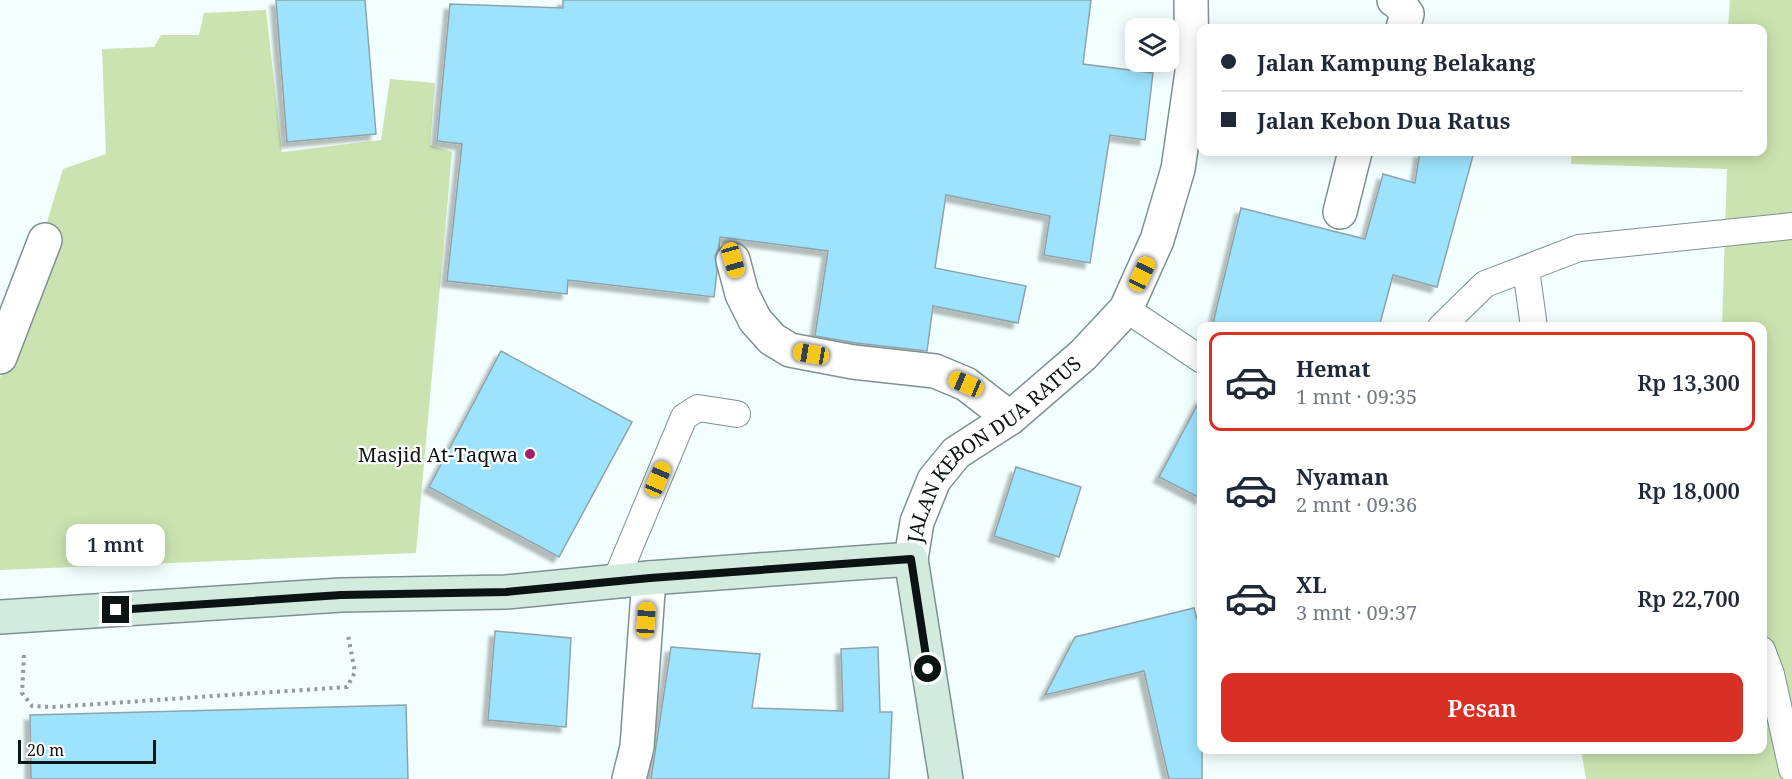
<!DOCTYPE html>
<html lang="id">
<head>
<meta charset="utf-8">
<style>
  body { margin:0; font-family:"Noto Serif",serif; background:#f2f2f3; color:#1f2937; height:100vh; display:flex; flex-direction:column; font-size:22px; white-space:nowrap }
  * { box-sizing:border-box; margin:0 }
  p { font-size:20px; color:#747a83 }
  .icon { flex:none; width:33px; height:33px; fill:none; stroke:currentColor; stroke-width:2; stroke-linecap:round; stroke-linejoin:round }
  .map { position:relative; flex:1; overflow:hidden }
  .side { position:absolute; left:1197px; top:322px; width:570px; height:432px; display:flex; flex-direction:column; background:#fff; border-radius:12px; box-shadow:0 3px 15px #0003 }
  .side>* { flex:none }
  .hud { position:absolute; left:1197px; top:24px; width:570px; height:132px; border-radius:12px; box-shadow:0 3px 15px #0003; display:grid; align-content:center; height:132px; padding:0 24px; background:#fff }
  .buttons { position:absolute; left:1125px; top:18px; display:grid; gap:12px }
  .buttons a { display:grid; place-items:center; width:54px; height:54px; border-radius:12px; background:#fff; box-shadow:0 3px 15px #0003; font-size:30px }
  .scale { position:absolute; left:18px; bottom:15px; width:138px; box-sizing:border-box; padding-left:6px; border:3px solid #0c1313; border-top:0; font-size:16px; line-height:21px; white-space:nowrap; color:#0c1313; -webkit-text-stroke:4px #fff; paint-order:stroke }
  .end { position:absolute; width:27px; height:27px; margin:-14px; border:8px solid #0c1313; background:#fff; box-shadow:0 0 0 3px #fff }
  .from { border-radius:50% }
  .bubble { position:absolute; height:42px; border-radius:12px; background:#fff; box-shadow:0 3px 15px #0003; font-size:20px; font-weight:600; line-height:42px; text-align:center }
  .car { position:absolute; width:18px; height:36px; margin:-18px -9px; border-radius:8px; box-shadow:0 0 4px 2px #0007; background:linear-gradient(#f5c518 24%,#345 0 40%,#f5c518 0 76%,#345 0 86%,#f5c518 0) }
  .hud b { display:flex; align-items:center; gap:21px; height:57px; font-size:22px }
  .hud b+b { border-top:2px solid #e0e1e3 }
  .hud i { width:15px; height:15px; background:#1f2937 }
  ul { padding:10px 0 0; list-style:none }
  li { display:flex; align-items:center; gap:18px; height:99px; margin:0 12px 9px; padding:0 12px; border:3px solid transparent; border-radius:12px }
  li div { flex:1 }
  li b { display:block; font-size:22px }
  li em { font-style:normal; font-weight:600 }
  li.on { border-color:#d93025 }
  li>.icon { width:54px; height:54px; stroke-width:1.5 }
  .primary-button { display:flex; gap:12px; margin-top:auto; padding:12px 24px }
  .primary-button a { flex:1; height:69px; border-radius:12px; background:#d93025; color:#fff; font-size:24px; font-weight:600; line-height:69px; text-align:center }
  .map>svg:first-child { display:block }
  .green { fill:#cbe3b1 }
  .building { fill:#9de3fd; stroke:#90a2a9; stroke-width:1.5; filter:url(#shadow) }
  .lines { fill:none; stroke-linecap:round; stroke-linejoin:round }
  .lane-casing { stroke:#7d9190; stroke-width:28 }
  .street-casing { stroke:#7d9190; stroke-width:36 }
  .secondary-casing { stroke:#7d9190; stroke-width:36 }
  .path { stroke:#909b9a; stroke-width:4; stroke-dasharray:3 4.5; stroke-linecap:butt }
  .lane { stroke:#fff; stroke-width:26 }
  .street { stroke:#fff; stroke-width:33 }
  .secondary { stroke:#d3ebde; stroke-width:33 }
  .route { stroke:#0c1313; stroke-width:8 }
  .poi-dot { fill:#a21e6c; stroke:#fff; stroke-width:2 }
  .labels { text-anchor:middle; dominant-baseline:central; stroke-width:4.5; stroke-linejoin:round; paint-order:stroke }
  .street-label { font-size:20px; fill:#0c1313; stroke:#fff }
  .poi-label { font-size:20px; fill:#0c1313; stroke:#fff; text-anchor:end }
</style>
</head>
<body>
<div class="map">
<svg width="1792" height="779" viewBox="0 0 1792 779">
  <defs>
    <filter id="shadow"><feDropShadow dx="-5.5" dy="5.5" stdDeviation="1.5" flood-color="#0004"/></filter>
  </defs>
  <rect width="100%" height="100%" fill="#f2fffe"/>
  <!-- green -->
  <path class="green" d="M1730 0H1792V779H1586L1581 750H1762V327H1722L1727 169 1571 164V152H1762V28H1728Z
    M266 10 282 152 381 140 390 79 435 83 430 145 452 152 416 553 0 570V378L63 169 106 154 102 49 154 47 161 35H199L204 13Z"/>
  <!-- building -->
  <path class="building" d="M276 0H365L376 134 287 142Z
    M563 0H1091L1083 64 1153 73 1145 140 1110 135 1090 263 1044 255 1050 216 946 195 935 268 1026 286 1018 323 933 306 927 351 856 343 815 336 828 251 720 237 719 248 715 256 717 271 714 297 568 280 567 294 447 281 462 144 437 141 450 4 563 8Z
    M1420 152H1474L1437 287 1393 275 1379 327H1212L1241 208 1365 239 1383 174 1415 183Z
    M501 351 632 422 559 557 429 487Z
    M1202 396V499L1159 477Z
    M1016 467 1081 487 1059 557 994 536Z
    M1194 608 1202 637V779H1169L1144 671 1045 695 1075 637Z
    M495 631 571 638 566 727 488 720Z
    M671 647 760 654 752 708 843 711 841 649 878 647 880 712H892L889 779H651Z
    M406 705 408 779H31L30 715Z"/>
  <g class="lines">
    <defs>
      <path id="lane" d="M1526 269 1534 327
        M1126 309 1202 360
        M1441 327 1485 284 1579 248 1792 226
        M615 582 684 417 698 408 737 414
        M1762 650 1771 674 1792 769"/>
      <g id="street">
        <path d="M1394 0 1398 2 1407 14 1403 28"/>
        <path d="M1340 212 1355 152"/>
        <path d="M733 260 742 294 755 320 772 339 790 350 853 362 935 371 966 384 1010 418"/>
        <path d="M0 357 45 240"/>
        <path id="s1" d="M911 559 917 522 934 480 956 453 1010 418 1083 355 1126 309 1157 240 1178 169 1192 72 1191 0"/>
        <path d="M629 779 637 747 649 578"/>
      </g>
      <path id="secondary" d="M0 617 341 595 506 592 649 578 911 559 946 779"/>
    </defs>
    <!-- lane casing -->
    <use href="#lane" class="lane-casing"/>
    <!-- street casing -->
    <use href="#street" class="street-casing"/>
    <!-- secondary casing -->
    <use href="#secondary" class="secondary-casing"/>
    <!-- path -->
    <path class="path" d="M24 655 22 693 32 706 52 707 347 687 355 672 348 635"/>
    <!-- lane -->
    <use href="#lane" class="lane"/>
    <!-- street -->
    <use href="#street" class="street"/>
    <!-- secondary -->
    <use href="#secondary" class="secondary"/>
  </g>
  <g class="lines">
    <!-- route -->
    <path class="route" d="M116 610 341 595 506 592 650 578 911 559 928 669"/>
  </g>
  <!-- markers -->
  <circle class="poi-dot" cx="530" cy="454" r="6"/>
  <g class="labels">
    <!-- street labels -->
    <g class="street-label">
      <text stroke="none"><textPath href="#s1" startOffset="144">JALAN KEBON DUA RATUS</textPath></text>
    </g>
    <!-- poi labels -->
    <g class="poi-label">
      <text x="518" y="454">Masjid At-Taqwa</text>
    </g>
  </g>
</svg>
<div class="buttons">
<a><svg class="icon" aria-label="layers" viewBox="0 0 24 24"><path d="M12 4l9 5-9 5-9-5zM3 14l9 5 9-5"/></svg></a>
</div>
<div class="scale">20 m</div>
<i class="end from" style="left:928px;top:669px"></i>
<i class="end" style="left:116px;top:610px"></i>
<div class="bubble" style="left:66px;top:524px;width:99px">1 mnt</div>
<i class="car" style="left:733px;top:260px;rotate:164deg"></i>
<i class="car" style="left:1142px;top:274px;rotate:25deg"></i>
<i class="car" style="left:811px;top:354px;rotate:280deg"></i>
<i class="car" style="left:966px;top:384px;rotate:293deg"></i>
<i class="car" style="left:658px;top:479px;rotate:23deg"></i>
<i class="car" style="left:646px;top:620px;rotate:4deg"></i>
<div class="hud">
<b><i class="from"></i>Jalan Kampung Belakang</b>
<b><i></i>Jalan Kebon Dua Ratus</b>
</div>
<section class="side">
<ul>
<li class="on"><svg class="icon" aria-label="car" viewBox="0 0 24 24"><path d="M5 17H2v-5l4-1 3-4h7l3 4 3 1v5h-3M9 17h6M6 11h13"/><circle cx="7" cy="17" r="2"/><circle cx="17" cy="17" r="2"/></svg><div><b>Hemat</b><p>1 mnt · 09:35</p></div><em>Rp 13,300</em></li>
<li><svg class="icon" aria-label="car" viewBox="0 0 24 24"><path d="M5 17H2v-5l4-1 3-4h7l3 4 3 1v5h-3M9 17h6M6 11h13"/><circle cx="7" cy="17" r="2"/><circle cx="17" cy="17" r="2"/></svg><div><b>Nyaman</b><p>2 mnt · 09:36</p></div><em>Rp 18,000</em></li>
<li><svg class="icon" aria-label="car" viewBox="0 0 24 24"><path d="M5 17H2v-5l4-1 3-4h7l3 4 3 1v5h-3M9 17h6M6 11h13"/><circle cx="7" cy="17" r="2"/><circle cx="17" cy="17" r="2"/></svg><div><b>XL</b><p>3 mnt · 09:37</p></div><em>Rp 22,700</em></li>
</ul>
<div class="primary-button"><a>Pesan</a></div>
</section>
</div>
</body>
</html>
